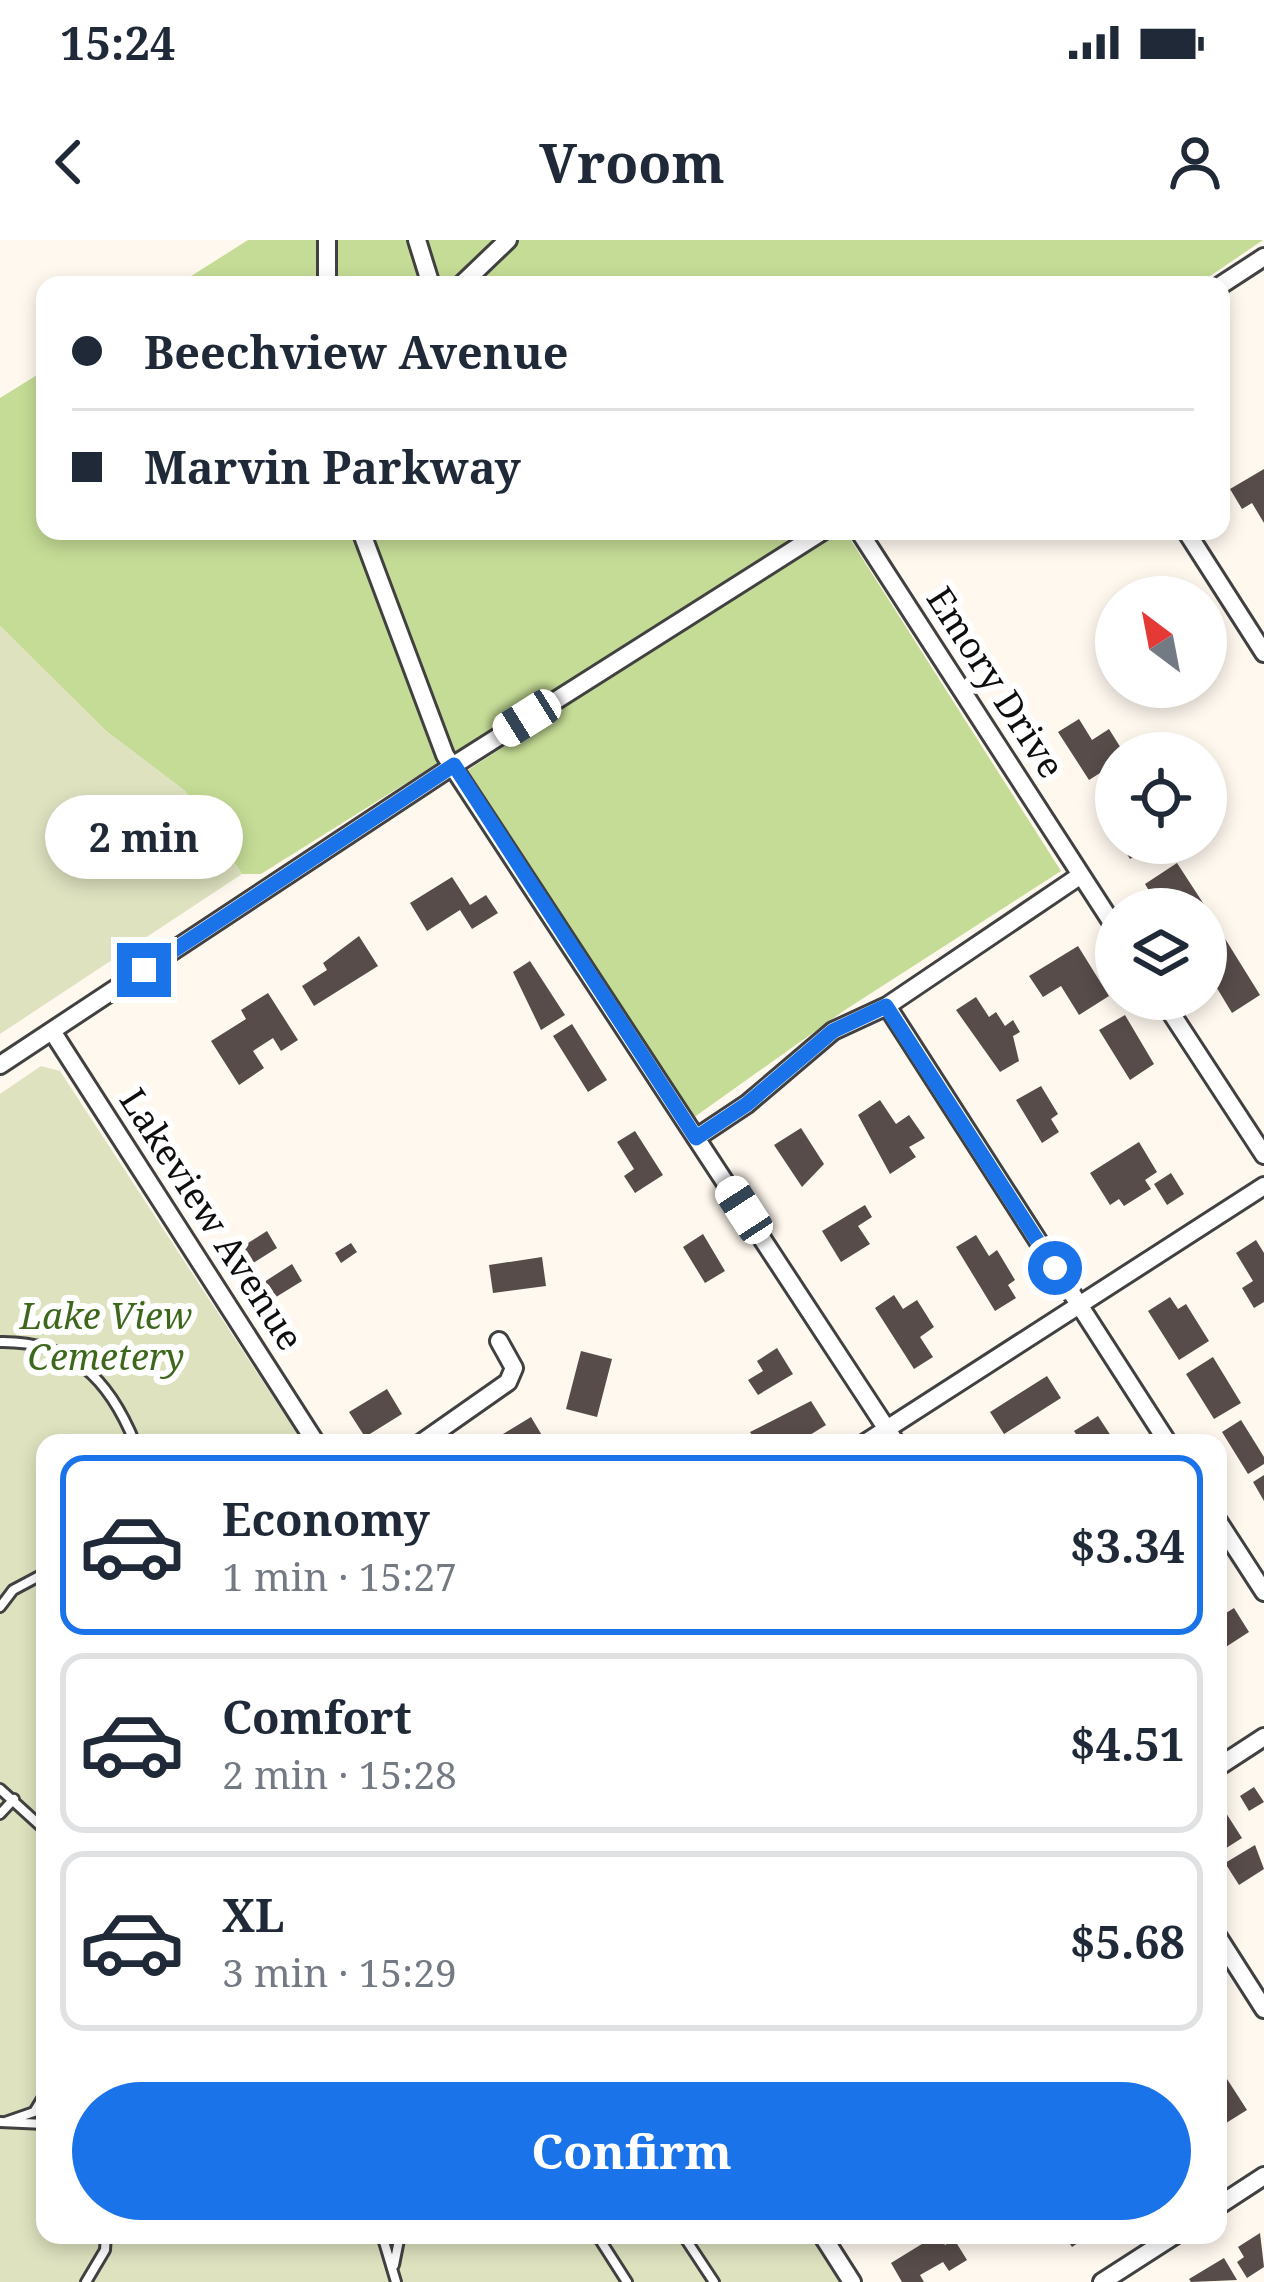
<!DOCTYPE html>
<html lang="en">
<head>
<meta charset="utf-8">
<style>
  body { margin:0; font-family:"Noto Serif",serif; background:#f6f6f7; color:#1f2937; height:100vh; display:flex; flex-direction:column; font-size:45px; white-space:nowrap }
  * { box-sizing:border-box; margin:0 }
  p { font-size:39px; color:#747a83 }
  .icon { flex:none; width:66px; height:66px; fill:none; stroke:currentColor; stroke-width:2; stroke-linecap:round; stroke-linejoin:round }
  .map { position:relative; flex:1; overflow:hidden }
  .details { position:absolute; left:36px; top:1194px; width:1191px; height:810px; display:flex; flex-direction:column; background:#fff; border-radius:24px; box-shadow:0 6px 18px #0003 }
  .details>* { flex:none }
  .guide { position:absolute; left:36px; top:36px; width:1194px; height:264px; border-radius:24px; box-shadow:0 6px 18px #0003; display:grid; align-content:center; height:264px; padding:0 36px; background:#fff }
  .needle { width:78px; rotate:328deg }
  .fabs { position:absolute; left:1095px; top:336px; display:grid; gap:24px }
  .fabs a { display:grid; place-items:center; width:132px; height:132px; border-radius:50%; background:#fff; box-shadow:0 6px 18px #0003; font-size:60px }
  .end { position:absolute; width:54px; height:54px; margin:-27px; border:15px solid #1a73e8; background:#fff; box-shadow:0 0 0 6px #fff }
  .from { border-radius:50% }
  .bubble { position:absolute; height:84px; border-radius:42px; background:#fff; box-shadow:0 6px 18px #0003; font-size:39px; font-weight:700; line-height:84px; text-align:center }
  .car { position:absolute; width:36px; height:72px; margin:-36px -18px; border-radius:15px; box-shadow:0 0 9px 3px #0007; background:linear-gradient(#fff 24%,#345 0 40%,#fff 0 76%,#345 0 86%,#fff 0) }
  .guide b { display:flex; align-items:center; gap:42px; height:114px; font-size:45px }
  .guide b+b { border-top:3px solid #e0e1e3 }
  .guide i { width:30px; height:30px; background:#1f2937 }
  ul { padding:21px 0 0; list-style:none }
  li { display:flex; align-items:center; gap:36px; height:180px; margin:0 24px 18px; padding:0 12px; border:6px solid #e0e1e3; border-radius:24px }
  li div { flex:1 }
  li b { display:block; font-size:45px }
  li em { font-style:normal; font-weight:700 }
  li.on { border-color:#1a73e8 }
  li>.icon { width:108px; height:108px; stroke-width:1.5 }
  .button { display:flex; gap:24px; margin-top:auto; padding:24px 36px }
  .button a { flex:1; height:138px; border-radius:72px; background:#1a73e8; color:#fff; font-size:48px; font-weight:700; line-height:138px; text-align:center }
  .status { display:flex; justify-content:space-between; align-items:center; height:84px; padding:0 60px; background:#fff; direction:ltr }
  .status svg { height:33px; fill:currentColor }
  header { display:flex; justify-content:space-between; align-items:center; height:156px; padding:0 36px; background:#fff; font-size:54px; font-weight:700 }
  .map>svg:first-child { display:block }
  .forest { fill:#c5dc96 }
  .cemetery { fill:#dee2bf }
  .building { fill:#574c4a }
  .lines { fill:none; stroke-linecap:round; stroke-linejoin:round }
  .service-casing { stroke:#414141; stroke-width:14 }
  .minor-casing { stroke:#414141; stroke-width:22 }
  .service { stroke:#fff; stroke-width:8 }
  .minor { stroke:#fff; stroke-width:16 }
  .route { stroke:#1a73e8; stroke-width:15 }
  .labels { text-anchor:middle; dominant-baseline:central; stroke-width:12; stroke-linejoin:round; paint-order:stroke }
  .street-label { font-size:36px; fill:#0e0e0e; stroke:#fff }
  .park-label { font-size:36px; font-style:italic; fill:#3d681c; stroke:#fff }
</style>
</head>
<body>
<div class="status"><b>15:24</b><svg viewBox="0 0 49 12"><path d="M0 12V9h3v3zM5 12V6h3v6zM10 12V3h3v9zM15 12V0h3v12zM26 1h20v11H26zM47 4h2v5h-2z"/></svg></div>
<header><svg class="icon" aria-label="back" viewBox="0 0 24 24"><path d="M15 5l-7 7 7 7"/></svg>Vroom<svg class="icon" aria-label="person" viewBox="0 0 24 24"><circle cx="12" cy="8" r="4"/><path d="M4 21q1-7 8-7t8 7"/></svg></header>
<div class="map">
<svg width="1264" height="2042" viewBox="0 0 1264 2042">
  <rect width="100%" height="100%" fill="#fff8ef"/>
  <!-- forest -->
  <path class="forest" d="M248 0H1263L1197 45H177Z
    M45 130V291H808L261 634H242L185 551 106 491 0 386V158Z
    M832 291H845L1061 631 845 770 693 878 468 530Z"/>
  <!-- cemetery -->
  <path class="cemetery" d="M0 386 106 491 185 551 242 634 0 794Z
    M41 826 60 831 303 1203H45V1995H815L845 2042H0V854Z"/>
  <!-- building -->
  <path class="building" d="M1264 229V283L1252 263 1242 269 1230 249Z
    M1079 479 1092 500 1109 489 1124 513H1116V523L1089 540 1058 492Z
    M1116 563V596L1101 572Z
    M1120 603H1156L1130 619Z
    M1177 623 1207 669H1160L1145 644Z
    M452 637 470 665 486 655 498 673 472 689 460 670 427 691 410 663Z
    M359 696 378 726 314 766 302 746 327 730 323 723Z
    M1224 697 1260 755 1232 773 1206 730V708Z
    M1078 706 1109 756 1079 775 1061 746 1043 757 1029 736Z
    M530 721 565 775 541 790 513 732Z
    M268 753 298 800 281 811 273 798 253 811 264 828 239 845 211 801 246 779 241 770Z
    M976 757 989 777 996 772 1005 786 1013 780 1020 792 1013 796 1019 821 1000 832 956 770Z
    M1125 775 1154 824 1130 840 1099 790Z
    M572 784 607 840 588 852 553 796Z
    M1041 846 1058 874 1051 879 1059 892 1042 903 1016 860Z
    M880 860 896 884 909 875 925 898 909 907 916 917 890 934 858 875Z
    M801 888 824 924 802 947 774 905Z
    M635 891 663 935 635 953 624 936 634 929 617 902Z
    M1139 902 1157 932 1145 940 1151 949 1124 966 1119 959 1110 965 1090 933Z
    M1171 933 1184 954 1167 965 1154 944Z
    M865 965 872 977 858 986 870 1004 841 1022 822 991Z
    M267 991 277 1008 242 1030 232 1013Z
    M703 994 725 1031 705 1043 683 1007Z
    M976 995 989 1016 997 1010 1015 1040 1008 1045 1016 1058 995 1071 956 1007Z
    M1256 1000 1264 1013V1062L1254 1068 1242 1048 1253 1041 1236 1013Z
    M351 1003 357 1012 341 1023 335 1013Z
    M542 1017 546 1046 493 1053 489 1025Z
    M292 1024 302 1041 268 1062 258 1046Z
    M894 1055 903 1069 917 1060 934 1087 920 1097 933 1117 914 1129 875 1068Z
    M1170 1057 1178 1069 1186 1064 1209 1101 1179 1120 1148 1071Z
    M777 1108 793 1134 758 1155 748 1140 763 1131 757 1121Z
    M581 1111 612 1119 597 1177 566 1169Z
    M1213 1117 1241 1163 1214 1179 1186 1134Z
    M1047 1136 1061 1158 1004 1194 990 1172Z
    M387 1149 402 1174 365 1197 349 1172Z
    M811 1161 826 1185 797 1203H757L750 1192Z
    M1098 1176 1111 1196 1104 1203H1082L1074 1191Z
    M531 1177 543 1197 534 1203H502L498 1197Z
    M1241 1180 1264 1217V1224L1248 1234 1222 1192Z
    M1264 1235V1261L1253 1242Z
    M1234 1368 1249 1392 1218 1412V1378Z
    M1254 1547 1264 1562 1249 1571 1240 1556Z
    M1226 1573 1242 1598 1220 1612 1218 1579Z
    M1255 1605 1264 1629 1239 1645 1225 1623Z
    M1218 1825 1247 1870 1218 1888Z
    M1260 1993 1264 2027 1247 2038 1237 2022 1244 2017 1238 2007Z
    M927 1995H939L945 2005 954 1999 967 2020 949 2031 943 2022 920 2035 924 2042H902L891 2023 930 1999Z
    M1064 1995H1090L1072 2007Z
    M1224 2018 1237 2040 1191 2042 1189 2039Z"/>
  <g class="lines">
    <defs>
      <path id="service" d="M0 1102C72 1101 109 1139 135 1203
        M0 1367 13 1350 45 1333
        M0 1549 45 1590
        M0 1574 14 1559
        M0 1882 45 1884
        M5 1882 34 1872 45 1854
        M382 1995 396 2042
        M597 1995 627 2042
        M683 1995 714 2042
        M394 2025 400 1995
        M86 2042 105 2010 106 1995"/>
      <path id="minor" d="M327 0V45
        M417 0 431 45
        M461 45 508 0
        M1221 45 1264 17
        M361 291 445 515 896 1203
        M859 291 1116 689
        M1186 291 1264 413
        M1162 759 1264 915
        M887 766 1168 1203
        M52 791 316 1203
        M0 825 454 525 823 291
        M696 898 747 864 833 791 887 766 1081 635
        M421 1203 508 1142 514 1128 499 1101
        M865 1203 1264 946
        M1218 1281 1264 1352
        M1218 1527 1264 1497
        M1218 1697 1264 1769
        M1218 1966 1264 1936
        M822 1995 852 2042
        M1102 2042 1175 1995"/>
    </defs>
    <!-- service casing -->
    <use href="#service" class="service-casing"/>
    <!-- minor casing -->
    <use href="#minor" class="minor-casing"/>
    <!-- service -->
    <use href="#service" class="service"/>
    <!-- minor -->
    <use href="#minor" class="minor"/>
  </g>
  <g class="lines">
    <!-- route -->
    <path class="route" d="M144 730 454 525 696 898 747 864 833 791 886 766 1055 1028"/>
  </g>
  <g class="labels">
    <!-- street labels -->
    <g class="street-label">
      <text transform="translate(996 442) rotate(57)">Emory Drive</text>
      <text transform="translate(212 979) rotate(57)">Lakeview Avenue</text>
    </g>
    <!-- park labels -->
    <g class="park-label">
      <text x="106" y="1075">Lake View<tspan x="106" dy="41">Cemetery</tspan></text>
    </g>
  </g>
</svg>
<div class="fabs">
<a><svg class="needle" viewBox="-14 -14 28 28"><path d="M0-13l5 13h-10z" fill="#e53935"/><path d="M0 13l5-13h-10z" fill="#747a83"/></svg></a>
<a><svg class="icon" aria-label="locate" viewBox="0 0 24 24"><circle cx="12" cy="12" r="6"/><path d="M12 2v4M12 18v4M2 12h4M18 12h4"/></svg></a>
<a><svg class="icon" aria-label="layers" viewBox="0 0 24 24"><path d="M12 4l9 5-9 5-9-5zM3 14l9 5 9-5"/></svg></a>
</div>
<i class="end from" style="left:1055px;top:1028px"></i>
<i class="end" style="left:144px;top:730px"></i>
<div class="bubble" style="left:45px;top:555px;width:198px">2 min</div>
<i class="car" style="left:527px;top:478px;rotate:238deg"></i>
<i class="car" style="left:744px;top:970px;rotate:327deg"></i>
<div class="guide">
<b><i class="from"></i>Beechview Avenue</b>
<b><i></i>Marvin Parkway</b>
</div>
<section class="details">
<ul>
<li class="on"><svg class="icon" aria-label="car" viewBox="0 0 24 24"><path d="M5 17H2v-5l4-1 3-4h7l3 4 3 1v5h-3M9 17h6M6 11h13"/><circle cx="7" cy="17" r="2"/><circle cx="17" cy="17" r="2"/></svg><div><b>Economy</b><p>1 min · 15:27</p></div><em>$3.34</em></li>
<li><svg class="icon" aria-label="car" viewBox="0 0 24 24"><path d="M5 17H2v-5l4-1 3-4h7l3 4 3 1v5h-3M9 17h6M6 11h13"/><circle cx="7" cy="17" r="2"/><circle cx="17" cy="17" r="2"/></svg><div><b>Comfort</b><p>2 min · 15:28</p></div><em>$4.51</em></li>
<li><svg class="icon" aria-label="car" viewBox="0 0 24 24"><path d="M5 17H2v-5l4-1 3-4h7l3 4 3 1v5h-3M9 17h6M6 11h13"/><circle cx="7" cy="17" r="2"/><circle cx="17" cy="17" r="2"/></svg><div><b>XL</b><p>3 min · 15:29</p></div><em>$5.68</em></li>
</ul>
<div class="button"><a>Confirm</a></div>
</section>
</div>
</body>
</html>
